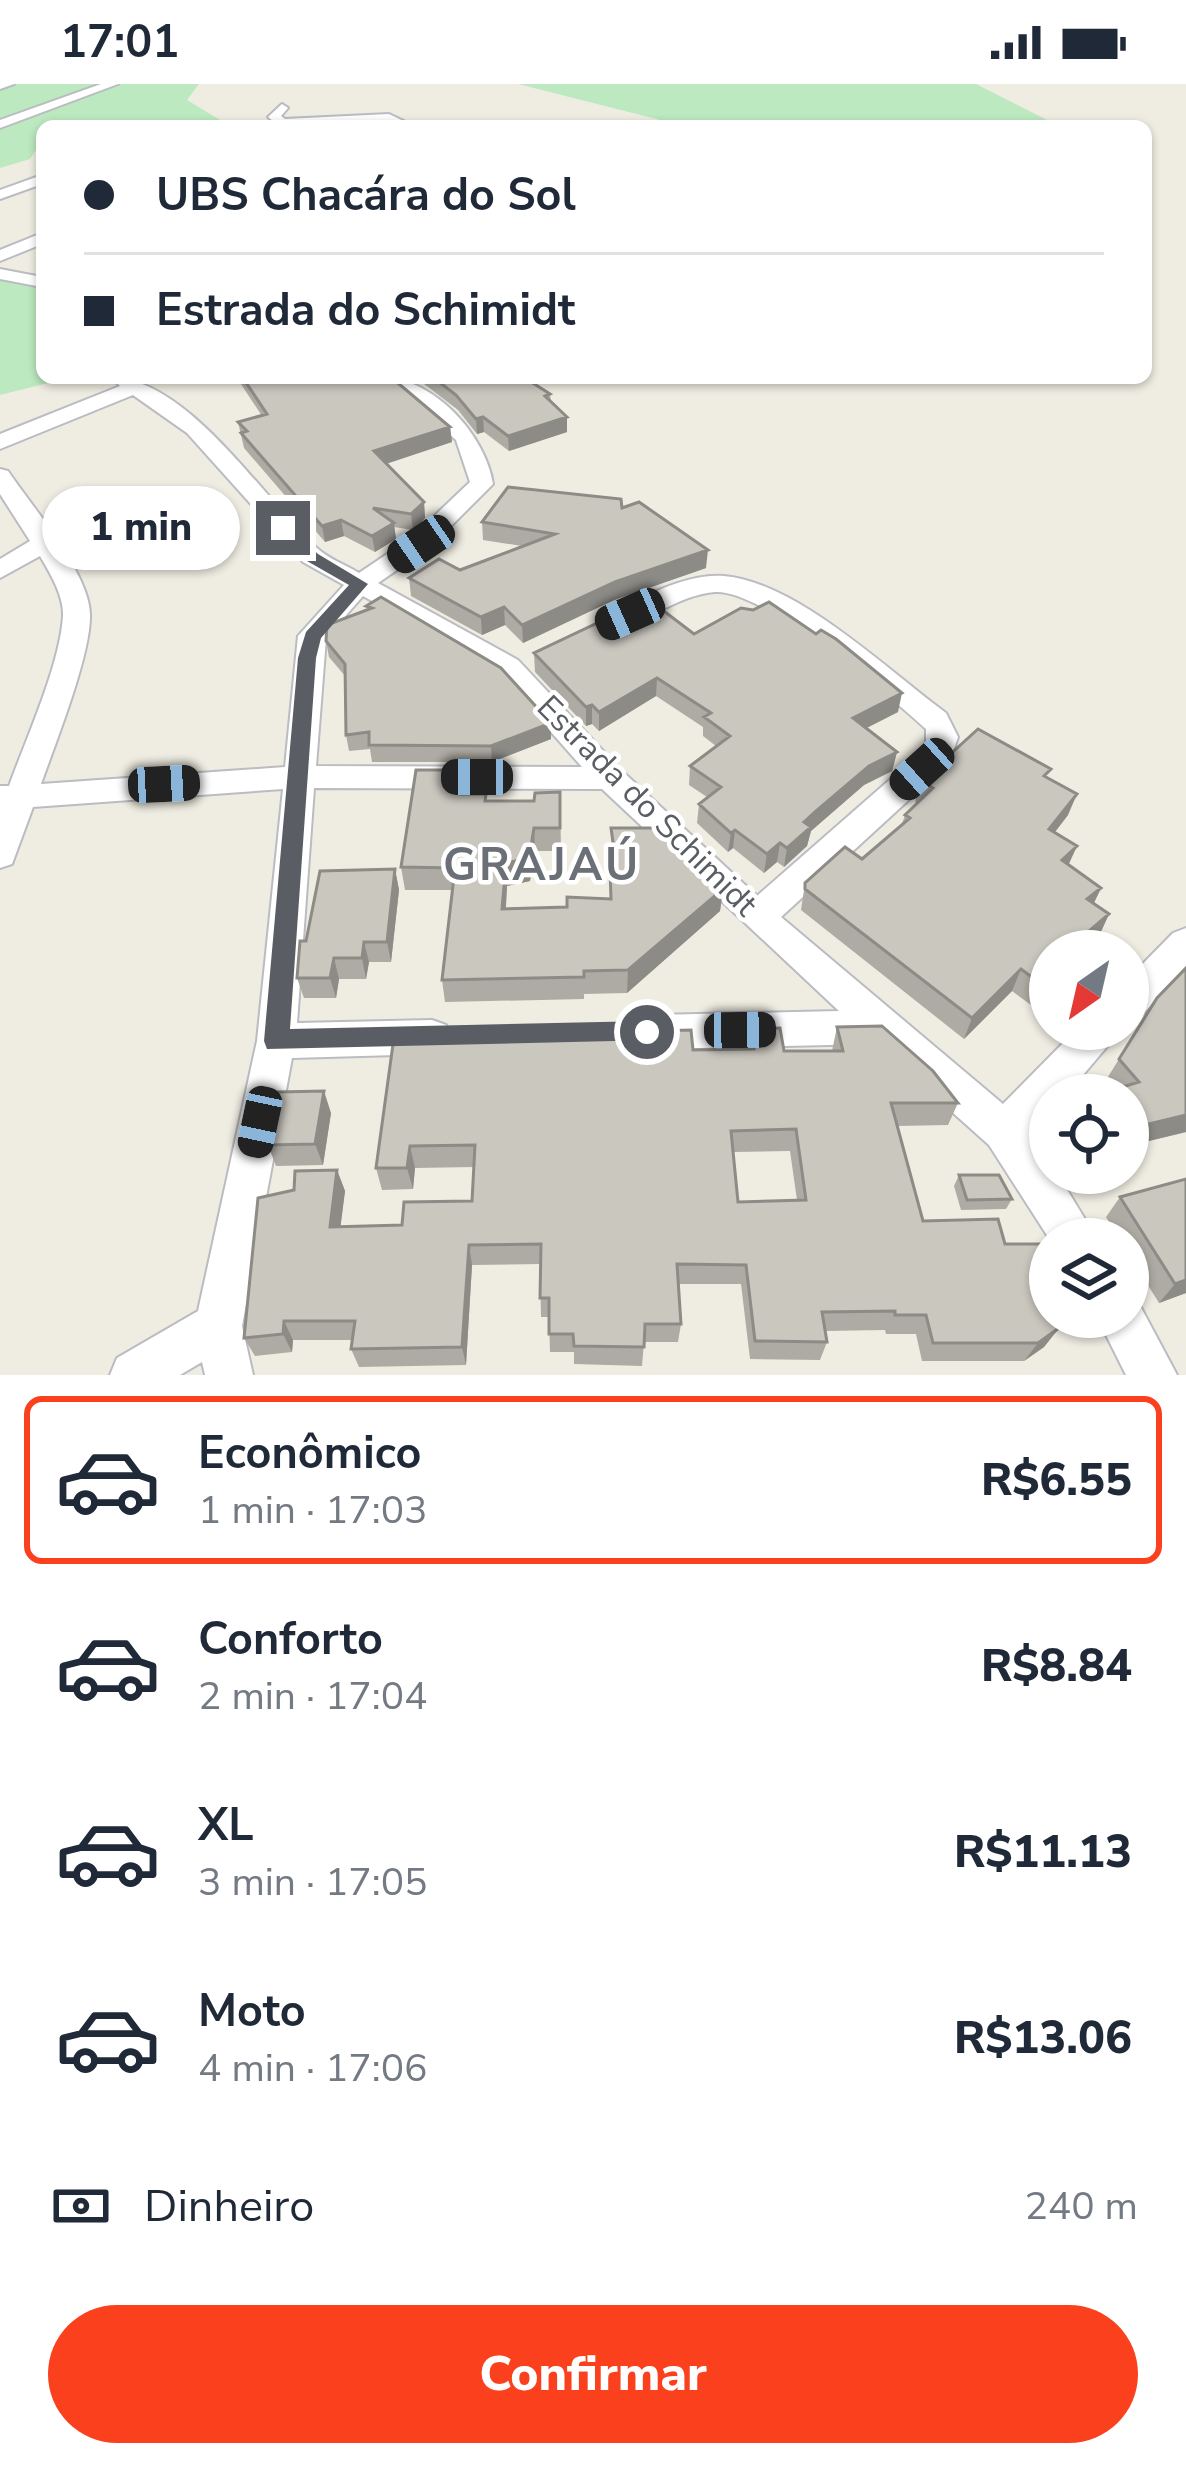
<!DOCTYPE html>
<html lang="pt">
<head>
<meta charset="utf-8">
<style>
  body { margin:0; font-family:"Nunito Sans",sans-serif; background:#f6f6f7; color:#1f2937; height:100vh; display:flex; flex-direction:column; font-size:45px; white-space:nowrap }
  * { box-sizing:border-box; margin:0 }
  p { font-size:39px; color:#747a83 }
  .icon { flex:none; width:66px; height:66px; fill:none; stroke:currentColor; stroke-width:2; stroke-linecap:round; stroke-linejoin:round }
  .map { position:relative; height:1291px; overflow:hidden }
  .details { display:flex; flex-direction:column; background:#fff; flex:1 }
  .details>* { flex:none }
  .hud { position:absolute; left:36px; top:36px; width:1116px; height:264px; border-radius:18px; box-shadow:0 3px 9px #0004; display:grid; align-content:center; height:264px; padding:0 48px; background:#fff }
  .needle { width:78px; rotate:214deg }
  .buttons { position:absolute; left:1029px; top:846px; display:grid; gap:24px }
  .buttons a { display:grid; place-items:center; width:120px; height:120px; border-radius:50%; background:#fff; box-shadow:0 3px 9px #0004; font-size:60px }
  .end { position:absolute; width:54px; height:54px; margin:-27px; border:15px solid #5a5e64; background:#fff; box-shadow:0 0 0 6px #fff }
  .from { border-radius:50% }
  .bubble { position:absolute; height:84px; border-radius:42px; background:#fff; box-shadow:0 3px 9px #0004; font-size:39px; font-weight:800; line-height:84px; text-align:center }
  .car { position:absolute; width:36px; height:72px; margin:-36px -18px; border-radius:15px; box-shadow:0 0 9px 3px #0007; background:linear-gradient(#222 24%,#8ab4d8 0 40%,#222 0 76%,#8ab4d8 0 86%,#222 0) }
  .hud b { display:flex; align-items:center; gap:42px; height:114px; font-size:45px }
  .hud b+b { border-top:3px solid #e0e1e3 }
  .hud i { width:30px; height:30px; background:#1f2937 }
  ul { padding:21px 0 0; list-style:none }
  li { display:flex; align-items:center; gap:36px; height:168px; margin:0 24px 18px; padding:0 24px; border:6px solid transparent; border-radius:18px }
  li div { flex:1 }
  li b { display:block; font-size:45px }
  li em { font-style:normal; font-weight:800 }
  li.active { border-color:#fa401d }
  li>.icon { width:108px; height:108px; stroke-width:1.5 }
  .pay { display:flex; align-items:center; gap:30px; height:132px; padding:0 48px; font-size:45px }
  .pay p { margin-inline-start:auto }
  .primary-button { display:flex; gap:24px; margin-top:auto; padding:24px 48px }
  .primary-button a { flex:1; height:138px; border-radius:72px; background:#fa401d; color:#fff; font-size:48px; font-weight:800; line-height:138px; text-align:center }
  .status { display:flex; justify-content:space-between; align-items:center; height:84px; padding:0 60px; background:#fff; direction:ltr }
  .status svg { height:33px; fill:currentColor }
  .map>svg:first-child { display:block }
  .green { fill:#bce9bf }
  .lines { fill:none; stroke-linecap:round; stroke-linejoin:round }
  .minor-casing { stroke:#babcc2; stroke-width:4 }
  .minor { fill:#fff; fill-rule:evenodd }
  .wall { fill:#aeaba4; fill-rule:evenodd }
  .shaded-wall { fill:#8d8b86 }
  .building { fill:#cac7bf; stroke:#8d8b86; stroke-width:3; fill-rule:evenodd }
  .route { fill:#5a5e64 }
  .labels { text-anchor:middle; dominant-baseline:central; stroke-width:9; stroke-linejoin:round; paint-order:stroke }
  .street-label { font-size:33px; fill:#5a5e64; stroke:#fff }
  .district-label { font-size:45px; font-weight:bold; letter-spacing:3px; fill:#6b7077; stroke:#fff }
</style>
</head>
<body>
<div class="status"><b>17:01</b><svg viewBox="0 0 49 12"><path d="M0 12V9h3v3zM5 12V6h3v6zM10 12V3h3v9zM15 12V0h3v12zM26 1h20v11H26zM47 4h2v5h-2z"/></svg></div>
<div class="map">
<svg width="1186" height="1291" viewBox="0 0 1186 1291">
  <rect width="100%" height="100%" fill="#efede2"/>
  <!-- green -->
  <path class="green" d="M0 0H199L187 16 230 42H42V57L30 75 0 84Z
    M518 0H976L1059 42H684Z
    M0 195 42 204V294H68L0 311Z"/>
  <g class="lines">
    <defs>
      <path id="minor" d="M0 0H14L0 5Z
        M101 0H118L0 44V36Z
        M282 20 288 24 281 32 285 35 389 30 414 42 387 38 279 42 268 33Z
        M42 91V100L0 115V106Z
        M42 149V160L0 177V166Z
        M0 185 42 193V203L0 195Z
        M112 294C188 294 265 417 318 465 329 475 346 481 359 489L411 454 470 398 456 356 384 294C434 294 486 352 493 400L429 464 378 499 518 576 621 686 757 812 926 664V645C889 611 762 505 715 508 680 511 652 535 618 543L609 541 605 535 609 529C643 514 685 489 724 492 797 498 887 586 946 629L958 653 949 679 781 833 1003 1020 1077 945H1122L1066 1011H1050V1028L1030 1049 1050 1079V1089H1057L1097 1155 1050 1156 989 1061 876 960 654 965 640 960 635 948 640 936 654 931 839 927 602 705 314 704 297 939 432 936 446 941 451 953 446 965 432 970 292 974 242 1242 253 1291H205L202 1278 180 1291H110L117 1274 198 1227 257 957 283 705 33 723 12 780 0 784V702H9C26 655 60 581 63 532 64 512 50 489 40 472L0 494V475L30 457 0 410V385L8 387C31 421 90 490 90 531 91 570 55 660 41 700L285 683 298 552 344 501 303 478 187 349 133 311 0 365V350L120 302ZM363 512 498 588 582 683 316 682 326 554Z
        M1186 844V883L1141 932 1128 936V895L1173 849Z
        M1128 1213 1137 1216 1177 1291H1126L1097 1233H1128Z"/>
    </defs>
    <!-- minor casing -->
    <use href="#minor" class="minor-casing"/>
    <!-- minor -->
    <use href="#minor" class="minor"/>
  </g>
  <!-- wall -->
  <path class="wall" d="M237 294H392L450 343 452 358 386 379 424 418 425 434 413 446 394 443 396 455 375 468 344 452 325 458 244 364 238 338 262 332Z
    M396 294H525L550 310 551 317 567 333V348L509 367 484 348 477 350 458 326 424 300Z
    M622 424 706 484 614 516 523 559 505 541 482 551 411 512 409 494 460 486 522 462 483 456 482 438Z
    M381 513 551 655 492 678H372L370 665 349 667 346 651 345 592 329 573 326 557 367 526 366 522Z
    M694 550 898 628 866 644 897 668 892 687 864 701 811 747 807 762 784 783 777 778 764 789 733 764 728 768 697 739 699 720 707 713 689 701 690 682 716 662 703 652V643L656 612 599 647 592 640 586 642 535 588 534 569Z
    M1047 694 1068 731 1055 748 1077 762 1068 781 1101 804 1094 819 1109 830 1099 852 1050 867V909L1035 924 1012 907 964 955 801 826 805 799 862 775 902 740 905 731 917 720 915 718 921 697Z
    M560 708 561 767H535L530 797 507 802 506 825 567 823 610 815V786H613L611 744 723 805 720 827 627 909 584 910V915L445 918 442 896 452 806H405L401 783 486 717H534Z
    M395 785 399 806 391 878H369L366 895H339L336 914H304L297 894 306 857Z
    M1186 884V1048L1128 1062V1011L1114 1006 1106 996 1157 914Z
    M837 943 958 1019 948 1041 897 1042 923 1137 1005 1160 1059 1244 1044 1263 1024 1277H922L916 1250H886L885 1246 825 1247 827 1258 820 1276 750 1275 741 1200H678L681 1240 678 1258H644L642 1282 574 1280V1268H550L549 1233H541L540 1180 472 1181 466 1281 359 1283 351 1265 353 1256H293L292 1268 255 1272 244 1254 294 1106 337 1086 345 1107 340 1143 402 1141 472 1117 474 1083 415 1084 413 1105 382 1106 376 1084 394 953 693 966 747 965 751 945 784 967H832ZM790 1067 797 1116 738 1118 733 1068Z
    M331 1029 323 1081 276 1082 268 1061Z
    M959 1091 1012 1115 1006 1125 961 1126 954 1102Z
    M1120 1113 1186 1209 1159 1219 1128 1169V1155H1119L1106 1133Z"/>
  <!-- shaded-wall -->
  <path class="shaded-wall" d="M483 333 484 348 477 350 476 335Z
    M567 333V348L509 367 508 352Z
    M450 343 452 358 377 383 374 367Z
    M424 418 425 434 413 446 411 430Z
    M341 436 344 452 325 458 322 442Z
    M394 439 396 455 375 468 372 452Z
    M708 466 706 484 614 516 523 559 522 541 615 498Z
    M504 523 505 541 482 551 481 533Z
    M657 594 656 612 599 647V628Z
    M902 609 898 628 849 653 853 634Z
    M592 621V640L586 642V623Z
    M551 639V655L492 678 491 662Z
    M897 668 892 687 864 701 811 747 807 762 784 783 787 764 804 738 869 682Z
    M1077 710 1068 731 1041 766 1049 745Z
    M534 744 535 767 530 797 507 802 504 848 502 825 506 779Z
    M735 746 733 764 728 768 731 749Z
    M780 759 777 778 764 789 767 770Z
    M1077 762 1067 784 1062 776Z
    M395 785 399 806 391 878 387 858Z
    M1101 804 1091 825 1087 815Z
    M723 805 720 827 627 909 628 886Z
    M1109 830 1099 852 1081 867H1067Z
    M364 858 369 878 366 895 362 874Z
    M334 874 339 895 336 914 330 894Z
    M1021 885 1012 907 964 955 972 934Z
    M1050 898V909L1035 924 1045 903Z
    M324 1007 331 1029 323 1081 315 1060Z
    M1186 1031V1048L1128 1062V1045Z
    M410 1062 415 1084 413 1105 407 1084Z
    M337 1086 345 1107 338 1163 330 1143Z
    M469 1161 472 1181 466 1281 462 1263Z
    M1186 1196V1209L1159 1219 1175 1200Z
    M284 1237 293 1256 292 1268 283 1250Z
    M1059 1244 1044 1263 1024 1277 1038 1259Z"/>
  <!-- building -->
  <path class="building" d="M243 294H392L450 343 374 367 424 418 411 430 373 424 394 439 372 452 341 436 322 442 241 349 247 347 238 338 267 330Z
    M434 294H525L550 310 545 312 567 333 508 352 483 333 476 335 456 311Z
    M508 403 621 415 622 424 639 418 708 466 615 498 522 541 504 523 481 533 409 494 439 475 460 486 555 450 482 438Z
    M381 513 501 584 551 639 491 662 369 661V648L346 651 345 580 326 557 327 541 372 524 366 522Z
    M648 515 694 550 741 524 753 526 769 518 816 550 821 546 836 555 902 609 853 634 897 668 869 682 815 728 804 738 811 743 787 764 780 759 767 770 735 746 731 749 699 720 721 703 690 682 730 652 704 633 711 629 657 594 599 628 592 621 586 623 534 569Z
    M978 645 1051 685 1044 692 1077 710 1049 745 1077 762 1062 776 1101 804 1087 815 1109 830 1068 865 1070 867H1050V898L1045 903 1021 885 972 934 805 805V799L845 763 862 775 910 734 905 731 933 704 921 697Z
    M416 686H463L461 710H486L485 717H534L535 709 560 708V744H534L529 774 506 779 502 825 567 823V813L611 815 610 786H617L611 744H658L723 805 628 886 584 887V893L442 896 455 784 401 783Z
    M395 785 387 858H364L362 874H334L330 894H297L300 857H306L320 787Z
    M1186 884V1031L1128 1045V1011H1096L1139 998 1119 975 1157 914Z
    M882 942 933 987 958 1019H891L923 1137 998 1135 1005 1160H1050V1233H1062L1059 1244 1038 1259H933L926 1231H895V1227L822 1228 827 1258 755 1257 746 1181 677 1180 681 1240H645L644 1263 574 1262 573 1250H549V1214H540L541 1160 469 1161 462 1263 351 1265 355 1237H284L283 1250 244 1254 258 1114 294 1106 295 1087 337 1086 330 1143 402 1141 404 1118 472 1117 475 1061 410 1062 407 1084H376L394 953 691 946 693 966 754 965 751 945 780 944 784 967H843L837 943ZM796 1045 806 1116 738 1118 731 1047Z
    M324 1007 315 1060 268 1061 278 1008Z
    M959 1091H999L1012 1115 967 1116Z
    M1186 1095V1196L1175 1200 1120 1113Z"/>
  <!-- route -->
  <path class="route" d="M277 441H288L318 470 368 500 321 554 316 574 290 945 647 937 656 940 660 948 656 956 267 965 264 957 298 574 306 548 349 501 307 477 277 447Z"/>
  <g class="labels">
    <!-- street labels -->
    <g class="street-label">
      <text transform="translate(647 722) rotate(45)">Estrada do Schimidt</text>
    </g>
    <!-- district labels -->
    <g class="district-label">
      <text x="542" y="781">GRAJAÚ</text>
    </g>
  </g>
</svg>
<div class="buttons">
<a><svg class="needle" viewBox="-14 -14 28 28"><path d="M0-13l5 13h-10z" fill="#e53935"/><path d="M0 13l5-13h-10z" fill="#747a83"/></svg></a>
<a><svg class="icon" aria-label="locate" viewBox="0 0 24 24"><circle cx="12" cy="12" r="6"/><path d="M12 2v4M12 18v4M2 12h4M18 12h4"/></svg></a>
<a><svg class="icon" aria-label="layers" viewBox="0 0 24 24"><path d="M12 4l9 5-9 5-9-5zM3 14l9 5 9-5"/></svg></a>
</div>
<i class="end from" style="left:647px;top:948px"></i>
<i class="end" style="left:283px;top:444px"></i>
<div class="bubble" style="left:42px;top:402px;width:198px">1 min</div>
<i class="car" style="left:421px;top:460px;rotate:236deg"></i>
<i class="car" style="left:630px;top:530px;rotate:246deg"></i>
<i class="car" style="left:922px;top:685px;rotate:228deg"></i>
<i class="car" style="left:477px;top:693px;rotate:270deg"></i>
<i class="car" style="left:164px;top:700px;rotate:87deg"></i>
<i class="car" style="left:740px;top:946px;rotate:89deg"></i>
<i class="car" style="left:260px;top:1038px;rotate:192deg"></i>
<div class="hud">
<b><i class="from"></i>UBS Chacára do Sol</b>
<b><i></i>Estrada do Schimidt</b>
</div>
</div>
<section class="details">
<ul>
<li class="active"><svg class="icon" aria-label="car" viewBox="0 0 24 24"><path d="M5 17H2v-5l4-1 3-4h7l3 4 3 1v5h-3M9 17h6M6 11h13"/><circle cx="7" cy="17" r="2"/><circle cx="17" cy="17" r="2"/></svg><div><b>Econômico</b><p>1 min · 17:03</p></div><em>R$6.55</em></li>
<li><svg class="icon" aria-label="car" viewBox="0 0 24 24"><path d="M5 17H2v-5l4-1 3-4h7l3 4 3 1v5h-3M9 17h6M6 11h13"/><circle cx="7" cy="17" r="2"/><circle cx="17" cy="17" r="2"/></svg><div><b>Conforto</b><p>2 min · 17:04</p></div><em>R$8.84</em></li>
<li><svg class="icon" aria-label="car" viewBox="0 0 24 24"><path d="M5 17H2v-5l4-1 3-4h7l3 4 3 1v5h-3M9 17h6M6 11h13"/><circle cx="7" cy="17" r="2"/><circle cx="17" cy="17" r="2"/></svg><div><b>XL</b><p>3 min · 17:05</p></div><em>R$11.13</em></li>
<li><svg class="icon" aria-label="car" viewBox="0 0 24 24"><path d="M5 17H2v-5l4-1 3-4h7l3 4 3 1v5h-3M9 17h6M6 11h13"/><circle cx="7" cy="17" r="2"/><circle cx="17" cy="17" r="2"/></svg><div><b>Moto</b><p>4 min · 17:06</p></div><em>R$13.06</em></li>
</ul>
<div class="pay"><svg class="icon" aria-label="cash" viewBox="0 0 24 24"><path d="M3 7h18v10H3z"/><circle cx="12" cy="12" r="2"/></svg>Dinheiro<p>240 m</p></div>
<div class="primary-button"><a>Confirmar</a></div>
</section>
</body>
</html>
